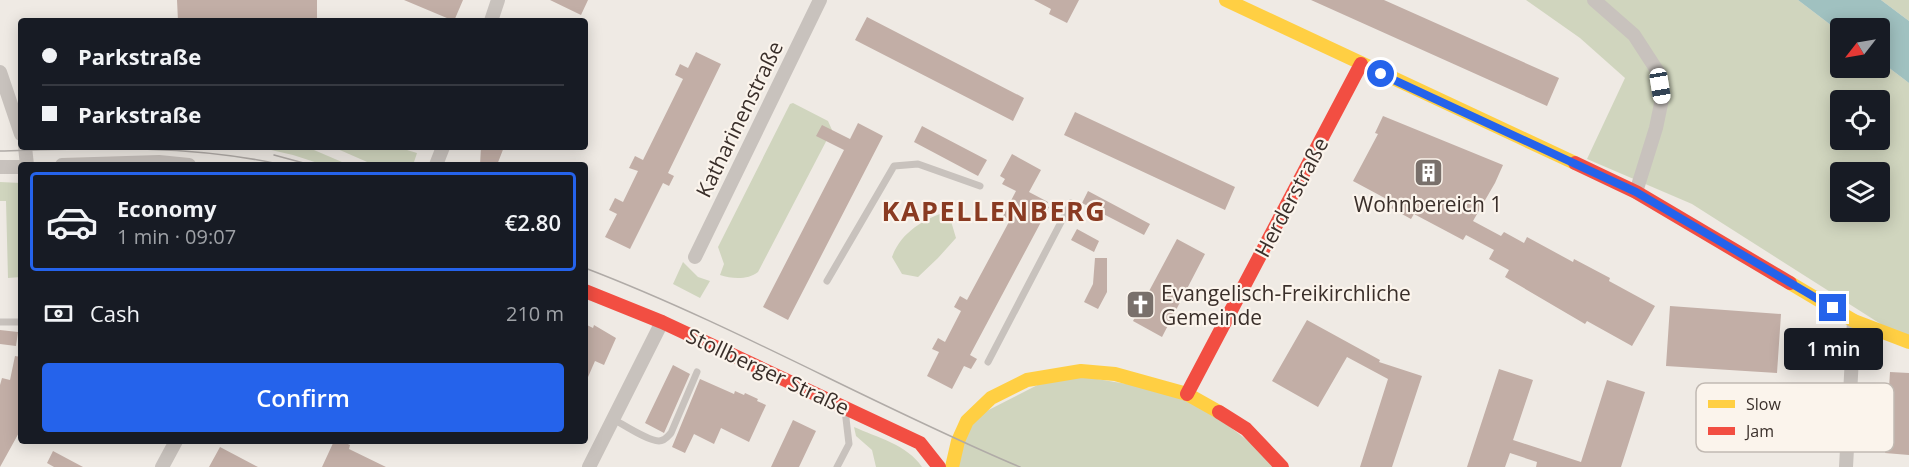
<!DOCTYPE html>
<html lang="en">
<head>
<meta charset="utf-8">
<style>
  body { margin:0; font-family:"Open Sans",sans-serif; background:#20242c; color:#f1f3f6; height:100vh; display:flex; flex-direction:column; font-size:22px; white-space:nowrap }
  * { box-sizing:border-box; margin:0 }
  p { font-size:20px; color:#9ea1a6 }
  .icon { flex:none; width:33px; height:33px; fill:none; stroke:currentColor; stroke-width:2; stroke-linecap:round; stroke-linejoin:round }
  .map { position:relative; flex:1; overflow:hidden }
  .drawer { position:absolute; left:18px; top:162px; width:570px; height:282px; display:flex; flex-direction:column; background:#171b24; border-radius:6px; box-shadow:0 3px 15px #0003 }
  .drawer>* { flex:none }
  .hud { position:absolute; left:18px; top:18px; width:570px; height:132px; border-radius:6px; box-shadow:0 3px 15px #0003; display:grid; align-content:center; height:132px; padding:0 24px; background:#171b24 }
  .needle { width:39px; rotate:239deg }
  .controls { position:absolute; left:1830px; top:18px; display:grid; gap:12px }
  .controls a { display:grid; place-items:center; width:60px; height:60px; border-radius:6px; background:#171b24; box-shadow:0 3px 15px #0003; font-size:30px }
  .end { position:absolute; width:27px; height:27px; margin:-14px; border:8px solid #2563eb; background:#fff; box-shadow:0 0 0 3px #fff }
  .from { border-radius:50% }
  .bubble { position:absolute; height:42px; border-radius:6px; background:#171b24; box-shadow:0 3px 15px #0003; font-size:20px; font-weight:600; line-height:42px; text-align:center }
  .car { position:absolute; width:18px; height:36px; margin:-18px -9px; border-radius:8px; box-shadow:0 0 4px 2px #0007; background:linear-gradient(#fff 24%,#345 0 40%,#fff 0 76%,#345 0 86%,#fff 0) }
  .hud b { display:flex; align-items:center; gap:21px; height:57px; font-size:22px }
  .hud b+b { border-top:2px solid #363941 }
  .hud i { width:15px; height:15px; background:#f1f3f6 }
  ul { padding:10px 0 0; list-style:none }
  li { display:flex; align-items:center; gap:18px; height:99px; margin:0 12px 9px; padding:0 12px; border:3px solid #363941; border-radius:6px }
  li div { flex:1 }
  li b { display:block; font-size:22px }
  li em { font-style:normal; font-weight:600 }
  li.current { border-color:#2563eb }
  li>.icon { width:54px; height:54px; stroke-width:1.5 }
  .pay { display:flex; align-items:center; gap:15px; height:66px; padding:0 24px; font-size:22px }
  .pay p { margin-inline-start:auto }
  .button { display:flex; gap:12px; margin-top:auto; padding:12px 24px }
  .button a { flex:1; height:69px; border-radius:6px; background:#2563eb; color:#fff; font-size:24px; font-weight:600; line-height:69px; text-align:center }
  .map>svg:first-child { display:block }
  .green { fill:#d0d5be; fill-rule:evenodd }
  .water { fill:#a0c1c0 }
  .building { fill:#c2aea6 }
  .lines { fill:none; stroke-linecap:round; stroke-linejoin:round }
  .lane { stroke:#c8c2bd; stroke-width:7 }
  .street { stroke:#c8c2bd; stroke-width:14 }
  .slow { stroke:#ffcf43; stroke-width:14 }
  .jam { stroke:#f24e42; stroke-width:14 }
  .tram { stroke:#b0aba7; stroke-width:1.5 }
  .route { stroke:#2563eb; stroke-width:8 }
  .labels { text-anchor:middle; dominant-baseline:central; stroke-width:4.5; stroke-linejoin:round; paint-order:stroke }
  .street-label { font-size:21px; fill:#3a2f2a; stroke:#fbf4ec }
  .poi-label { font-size:21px; fill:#3a2f2a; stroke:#fbf4ec }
  .district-label { font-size:27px; font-weight:bold; letter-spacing:1.5px; fill:#8a3b22; stroke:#fbf4ec }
  .key { fill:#fbf4ec; stroke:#c1b9b2; stroke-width:1.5 }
  .key-label { font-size:16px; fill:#3a2f2a }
</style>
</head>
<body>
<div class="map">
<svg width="1909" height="467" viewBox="0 0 1909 467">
  <rect width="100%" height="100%" fill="#efeae4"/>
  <!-- green -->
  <path class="green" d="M1526 0H1798L1840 32V68H1880V61L1909 83V342L1692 204 1587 159 1625 78 1580 38ZM1840 100H1880V140H1840ZM1840 172H1880V212H1840Z
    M1881 0H1909V21Z
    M793 103 828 121 832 130 758 272C748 280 732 279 720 275L724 264 718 247 790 104Z
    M258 147H307L349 165H324L293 155Z
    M333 147H397L417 153 413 165H374Z
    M0 182 21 183V277L8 278 6 201H0Z
    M948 211 956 238 938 258 918 277 902 274 892 257C901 232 924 219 948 211Z
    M683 262 698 277 710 281 700 298 673 284Z
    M1061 373 1187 394 1282 467H953L967 421Z
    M854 427C876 437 908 445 922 467H876L872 450 856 436Z"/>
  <!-- water -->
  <path class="water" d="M1798 0H1881L1909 21V83L1880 61V28H1840V32Z"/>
  <!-- building -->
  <path class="building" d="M177 0H317V21H178Z
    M404 0H463L454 21Z
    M550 0H588L581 15Z
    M1034 0H1079L1067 23 1049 14 1051 9Z
    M1311 0H1384L1559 78 1547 106Z
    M867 17 1024 98 1013 121 855 40Z
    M696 52 721 64 668 173 674 176 669 186 663 183 630 249 605 237 617 214 609 210 615 198 623 202 638 171 629 168 635 156 643 160 683 79 675 75 680 64 688 68Z
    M1075 112 1235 187 1225 210 1064 135Z
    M1383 116 1503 165 1495 183 1473 221 1501 236 1504 232 1524 243 1527 237 1573 262 1574 259 1610 278 1609 281 1655 306 1632 346 1587 321 1585 324 1505 277 1509 270 1489 259 1494 250 1466 235 1463 240 1414 214 1411 219 1391 208 1394 203 1353 181 1378 134 1375 133Z
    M858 123 883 136 788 320 763 307 844 150 816 136 822 125 850 139Z
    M922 126 987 160 978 176 914 142Z
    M481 147H504L497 165H480Z
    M1012 154 1041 170 1029 192 1048 202 1046 206 1049 207 970 355 977 359 971 369 964 366 952 389 927 376 939 352 932 349 938 338 945 342 961 311 954 307 960 296 967 300 1010 220 1003 216 1016 191 1002 184 1005 179 1000 176Z
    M1088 191 1150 224 1144 235 1082 203Z
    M1077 229 1099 241 1094 252 1071 240Z
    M1177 239 1205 254 1162 337 1133 321Z
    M1095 258H1107V292L1098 309 1084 302 1093 284Z
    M1670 306 1781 314 1777 373 1666 366Z
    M1307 320 1380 360 1379 362 1422 376 1392 467H1360L1388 379 1347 357 1318 407 1272 381Z
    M585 324 593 328 594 325 616 338 604 365 595 361 585 384Z
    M0 330 18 332 16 346 0 344Z
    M15 356 21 357V429L0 467V385L2 378 10 380Z
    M673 365 690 374 664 433 645 423Z
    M1499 369 1533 380 1513 440 1581 462 1607 380 1645 392 1621 467H1536L1537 462 1510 453 1505 467H1467Z
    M1890 372 1909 373V455L1885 453Z
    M700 379 734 394 735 391 744 395 745 393 758 399 757 401 766 405 749 442 721 428 714 444 694 434 685 453 672 447Z
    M793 420 816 431 799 467H771Z
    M334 441H341L350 445 349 449 386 467H322Z
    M220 447 258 467H209Z
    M53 451 83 467H54L47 463Z"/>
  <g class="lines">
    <!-- lane -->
    <path class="lane" d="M827 281 894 166 918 164 980 186
      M0 322H21
      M988 362 1071 203
      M613 419C624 425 648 441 659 441 665 441 668 436 671 433L697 372
      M837 467 849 444 845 410"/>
    <!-- street -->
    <path class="street" d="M1594 0 1634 35 1658 72 1662 99 1656 128 1636 192
      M491 21 498 0
      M0 72 21 134
      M25 147 27 165
      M62 165 159 162 189 165
      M436 165 443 147
      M0 167H21
      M695 257 820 0
      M162 467 176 441
      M589 467 662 322
      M1846 467 1854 321"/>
    <!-- slow -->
    <path class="slow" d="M1226 0 1575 163
      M1790 283 1854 321 1909 342
      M952 467 958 441 967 421 991 398 1027 380 1081 371 1115 374 1187 394 1219 412"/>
    <!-- jam -->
    <path class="jam" d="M1575 163 1636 192 1790 283
      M585 291 662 322 920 443 939 467
      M1187 394 1361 64
      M1219 412 1246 429 1282 467"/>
    <!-- tram -->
    <path class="tram" d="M0 151C95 148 190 144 283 165
      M274 155 311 165
      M585 268C734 325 873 405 1020 467"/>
  </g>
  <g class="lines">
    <!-- route -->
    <path class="route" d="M1381 74 1636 192 1833 308"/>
  </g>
  <!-- icons -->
  <defs>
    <symbol id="building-square" viewBox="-11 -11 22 22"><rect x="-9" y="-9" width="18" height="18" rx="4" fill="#79706b" stroke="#fbf4ec"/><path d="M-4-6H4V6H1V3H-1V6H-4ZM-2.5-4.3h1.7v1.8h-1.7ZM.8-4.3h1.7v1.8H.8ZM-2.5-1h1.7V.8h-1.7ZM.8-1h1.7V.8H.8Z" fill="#fff"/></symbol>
    <symbol id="church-square" viewBox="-11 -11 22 22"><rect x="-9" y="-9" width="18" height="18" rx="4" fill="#79706b" stroke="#fbf4ec"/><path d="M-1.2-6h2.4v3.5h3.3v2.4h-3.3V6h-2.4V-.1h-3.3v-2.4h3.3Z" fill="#fff"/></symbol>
  </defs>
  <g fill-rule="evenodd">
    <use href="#building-square" x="1412" y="156" width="33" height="33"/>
    <use href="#church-square" x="1124" y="288" width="33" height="33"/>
  </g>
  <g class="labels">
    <!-- street labels -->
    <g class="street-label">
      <text transform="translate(739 119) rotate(-64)">Katharinenstraße</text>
      <text transform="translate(1291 197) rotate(-62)">Herderstraße</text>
      <text transform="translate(768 371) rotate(25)">Stollberger Straße</text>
    </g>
    <!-- poi labels -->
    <g class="poi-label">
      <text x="1428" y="204">Wohnbereich 1</text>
      <text x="1161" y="293" text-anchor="start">Evangelisch-Freikirchliche<tspan x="1161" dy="24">Gemeinde</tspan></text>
    </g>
    <!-- district labels -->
    <g class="district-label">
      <text x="994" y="210">KAPELLENBERG</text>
    </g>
  </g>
  <!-- legend -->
  <rect x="1696" y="383" width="198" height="69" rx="9" class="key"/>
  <rect x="1708" y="400" width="27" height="8" fill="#ffcf43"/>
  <rect x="1708" y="427" width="27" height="8" fill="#f24e42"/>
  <g class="key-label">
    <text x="1746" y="410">Slow</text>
    <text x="1746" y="437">Jam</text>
  </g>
</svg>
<div class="controls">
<a><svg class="needle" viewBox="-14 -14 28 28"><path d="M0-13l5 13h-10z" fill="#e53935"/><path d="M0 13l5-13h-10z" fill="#9ea1a6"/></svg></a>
<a><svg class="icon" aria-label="locate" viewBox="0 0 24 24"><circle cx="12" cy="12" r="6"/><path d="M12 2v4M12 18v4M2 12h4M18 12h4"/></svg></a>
<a><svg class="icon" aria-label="layers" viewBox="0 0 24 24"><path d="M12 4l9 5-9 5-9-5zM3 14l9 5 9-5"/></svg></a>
</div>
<i class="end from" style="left:1381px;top:74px"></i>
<i class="end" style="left:1833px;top:308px"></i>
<div class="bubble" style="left:1784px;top:328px;width:99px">1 min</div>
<i class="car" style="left:1660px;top:86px;rotate:171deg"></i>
<div class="hud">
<b><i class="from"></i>Parkstraße</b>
<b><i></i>Parkstraße</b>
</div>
<section class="drawer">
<ul>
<li class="current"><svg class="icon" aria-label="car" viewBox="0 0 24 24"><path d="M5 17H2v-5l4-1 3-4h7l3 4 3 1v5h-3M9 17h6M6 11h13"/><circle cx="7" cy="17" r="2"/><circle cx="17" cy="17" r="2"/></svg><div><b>Economy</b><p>1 min · 09:07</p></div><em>€2.80</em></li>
</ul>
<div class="pay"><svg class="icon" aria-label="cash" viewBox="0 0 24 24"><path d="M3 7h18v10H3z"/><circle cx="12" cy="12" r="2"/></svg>Cash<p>210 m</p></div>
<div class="button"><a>Confirm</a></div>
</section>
</div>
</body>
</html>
